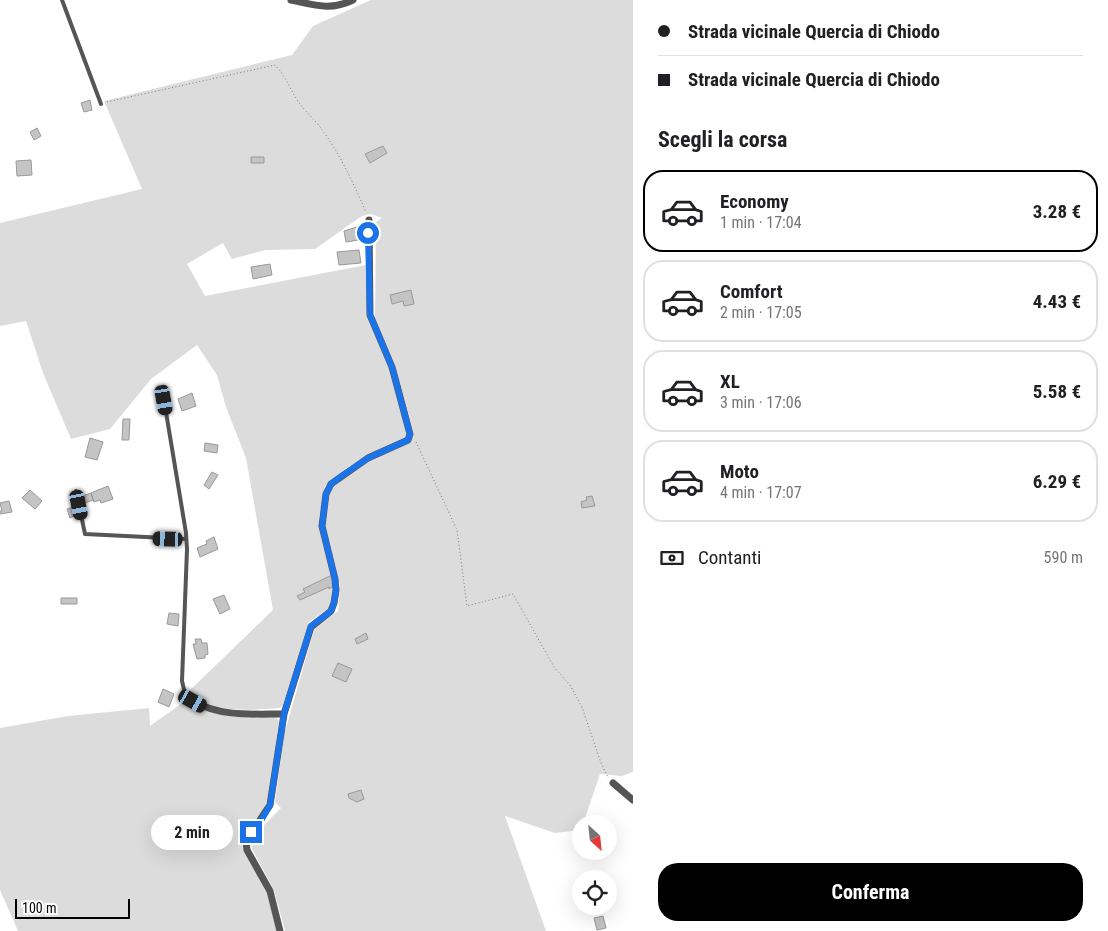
<!DOCTYPE html>
<html lang="it">
<head>
<meta charset="utf-8">
<style>
  body { margin:0; font-family:"Roboto Condensed",sans-serif; background:#f6f6f6; color:#202124; height:100vh; display:flex; flex-direction:column; font-size:19px; white-space:nowrap }
  * { box-sizing:border-box; margin:0 }
  p { font-size:16px; color:#757577 }
  .icon { flex:none; width:28px; height:28px; fill:none; stroke:currentColor; stroke-width:2; stroke-linecap:round; stroke-linejoin:round }
  .map { position:relative; flex:1; overflow:hidden }
  .panel { display:flex; flex-direction:column; background:#fff; width:475px }
  .panel>* { flex:none }
  .guide { display:grid; align-content:center; height:110px; padding:0 25px; background:#fff }
  .needle { width:32px; rotate:153deg }
  .tools { position:absolute; left:572px; top:815px; display:grid; gap:10px }
  .tools a { display:grid; place-items:center; width:45px; height:45px; border-radius:50%; background:#fff; box-shadow:0 5px 20px #0002; font-size:25px }
  .scale { position:absolute; left:15px; bottom:12px; width:115px; box-sizing:border-box; padding-left:5px; border:2px solid #000; border-top:0; font-size:14px; line-height:18px; white-space:nowrap; color:#000; -webkit-text-stroke:4px #fff; paint-order:stroke }
  .end { position:absolute; width:22px; height:22px; margin:-11px; border:6px solid #1a73e8; background:#fff; box-shadow:0 0 0 2px #fff }
  .from { border-radius:50% }
  .bubble { position:absolute; height:35px; border-radius:18px; background:#fff; box-shadow:0 5px 20px #0002; font-size:16px; font-weight:700; line-height:35px; text-align:center }
  .car { position:absolute; width:15px; height:30px; margin:-15px -8px; border-radius:6px; box-shadow:0 0 4px 1px #0007; background:linear-gradient(#222 24%,#8ab4d8 0 40%,#222 0 76%,#8ab4d8 0 86%,#222 0) }
  .guide b { display:flex; align-items:center; gap:18px; height:48px; font-size:19px }
  .guide b+b { border-top:1px solid #e0e0e0 }
  .guide i { width:12px; height:12px; background:#202124 }
  ul { padding:0; list-style:none }
  li { display:flex; align-items:center; gap:15px; height:82px; margin:0 10px 8px; padding:0 15px; border:2px solid #e0e0e0; border-radius:20px }
  li div { flex:1 }
  li b { display:block; font-size:19px }
  li em { font-style:normal; font-weight:700 }
  li.on { border-color:#000 }
  li>.icon { width:45px; height:45px; stroke-width:1.5 }
  h2 { padding:0 25px; font-size:22px; line-height:60px }
  .pay { display:flex; align-items:center; gap:12px; height:55px; padding:0 25px; font-size:19px }
  .pay p { margin-inline-start:auto }
  .button { display:flex; gap:10px; margin-top:auto; padding:10px 25px }
  .button a { flex:1; height:58px; border-radius:20px; background:#000; color:#fff; font-size:20px; font-weight:700; line-height:58px; text-align:center }
  main { display:flex; flex:1; min-height:0 }
  .map>svg:first-child { display:block }
  .green { fill:#dcdcdc }
  .building { fill:#c4c4c4; stroke:#999 }
  .lines { fill:none; stroke-linecap:round; stroke-linejoin:round }
  .path { stroke:#777; stroke-width:1; stroke-dasharray:1 2.5; stroke-linecap:butt }
  .lane { stroke:#555; stroke-width:4 }
  .street { stroke:#555; stroke-width:7 }
  .route { stroke:#1a73e8; stroke-width:6 }
</style>
</head>
<body>
<main>
<div class="map">
<svg width="633" height="931" viewBox="0 0 633 931">
  <rect width="100%" height="100%" fill="#fff"/>
  <!-- green -->
  <path class="green" d="M371 0H633V772L622 776 600 774 583 824H581V830L555 833 505 816 546 931H285L274 890 252 849 251 840 255 834 281 808 275 802 284 735 314 630 317 625 338 611 340 585 325 525 330 493 333 485 370 460 411 440 414 433 395 365 375 318 376 222 382 218 371 214 362 216 315 249 265 250 232 259 223 243 187 264 205 296 366 265 367 315 389 368 407 434 405 437 369 454 348 467 325 486 319 518 331 573 333 591 332 598 329 608 309 622 283 705 280 708C250 710 214 714 189 693L190 690 273 610 246 458 226 407 217 375 197 345 151 379 110 429 71 439 43 373 26 321 0 326V223L142 189 104 101 292 55 313 26Z
    M185 701C220 719 238 718 276 717L279 721C274 748 276 779 266 805 260 818 249 827 243 840L267 891 277 931H18L0 890V728L68 716 149 708 150 726Z"/>
  <!-- building -->
  <path class="building" d="M90 100 92 110 84 112 81 103Z
    M37 128 41 136 34 140 30 132Z
    M383 146 387 153 370 163 365 154Z
    M251 157H264V163H251Z
    M31 160 32 175 17 176 16 161Z
    M363 225 365 239 346 242 344 231Z
    M359 250 361 263 339 265 337 252Z
    M270 264 272 275 253 279 251 267Z
    M411 290 414 304 404 306 403 301 392 304 390 295Z
    M192 393 196 406 182 411 178 399Z
    M123 419H130L129 440H122Z
    M90 438 103 442 97 460 85 457Z
    M205 443 218 445 217 453 204 451Z
    M212 472 218 475 209 489 204 485Z
    M108 486 113 499 101 503 100 500 94 502 91 493Z
    M30 490 42 501 35 509 22 498Z
    M91 493 93 500 85 503 82 496Z
    M592 496 595 506 582 508 581 502 587 500 586 497Z
    M9 501 12 512 0 514V511H2L0 503Z
    M74 507 76 515 70 518 67 509Z
    M214 537 218 549 200 557 197 548 207 544 206 541Z
    M332 575 334 586 329 589V587L300 600 297 596 305 592 303 589Z
    M224 595 230 609 220 614 213 599Z
    M61 598H77V604H61Z
    M169 613 179 614 178 626 167 624Z
    M366 633 368 639 357 644 355 639Z
    M195 639H201L202 643H207L208 654 205 655V658L197 659 193 644H196Z
    M338 663 352 669 346 682 332 676Z
    M163 689 174 694 169 707 158 702Z
    M361 790 364 799 357 802 349 798 348 794Z
    M603 916 606 928 597 930 594 918Z"/>
  <g class="lines">
    <!-- path -->
    <path class="path" d="M107 102 275 65C286 76 291 92 300 104 306 112 314 119 320 127 340 153 353 183 366 212
      M416 442 457 530 467 606 513 594 554 667 570 685 582 707 601 763 608 777"/>
    <!-- lane -->
    <path class="lane" d="M62 0 101 104
      M164 400 186 533 187 549 182 681 185 694 193 701
      M76 491 85 534 186 539"/>
    <!-- street -->
    <path class="street" d="M291 0C315 5 330 11 353 0
      M193 701C220 717 253 714 284 714
      M613 783 633 800
      M280 931 270 891 247 850 246 841 270 805 284 714 311 627 331 611 334 603 336 590 335 579 322 526 326 494 331 484 368 458 408 440 410 434 392 367 370 315 369 220"/>
  </g>
  <g class="lines">
    <!-- route -->
    <path class="route" d="M251 832 262 819 270 805 284 714 311 626 331 611 334 603 336 590 335 579 322 526 326 494 331 484 343 475 368 458 408 440 410 434 392 367 370 315 368 233"/>
  </g>
</svg>
<div class="tools">
<a><svg class="needle" viewBox="-14 -14 28 28"><path d="M0-13l5 13h-10z" fill="#e53935"/><path d="M0 13l5-13h-10z" fill="#757577"/></svg></a>
<a><svg class="icon" aria-label="locate" viewBox="0 0 24 24"><circle cx="12" cy="12" r="6"/><path d="M12 2v4M12 18v4M2 12h4M18 12h4"/></svg></a>
</div>
<div class="scale">100 m</div>
<i class="end from" style="left:368px;top:233px"></i>
<i class="end" style="left:251px;top:832px"></i>
<div class="bubble" style="left:151px;top:815px;width:82px">2 min</div>
<i class="car" style="left:164px;top:400px;rotate:170deg"></i>
<i class="car" style="left:79px;top:505px;rotate:169deg"></i>
<i class="car" style="left:168px;top:539px;rotate:272deg"></i>
<i class="car" style="left:193px;top:701px;rotate:119deg"></i>
</div>
<section class="panel">
<div class="guide">
<b><i class="from"></i>Strada vicinale Quercia di Chiodo</b>
<b><i></i>Strada vicinale Quercia di Chiodo</b>
</div>
<h2>Scegli la corsa</h2>
<ul>
<li class="on"><svg class="icon" aria-label="car" viewBox="0 0 24 24"><path d="M5 17H2v-5l4-1 3-4h7l3 4 3 1v5h-3M9 17h6M6 11h13"/><circle cx="7" cy="17" r="2"/><circle cx="17" cy="17" r="2"/></svg><div><b>Economy</b><p>1 min · 17:04</p></div><em>3.28 €</em></li>
<li><svg class="icon" aria-label="car" viewBox="0 0 24 24"><path d="M5 17H2v-5l4-1 3-4h7l3 4 3 1v5h-3M9 17h6M6 11h13"/><circle cx="7" cy="17" r="2"/><circle cx="17" cy="17" r="2"/></svg><div><b>Comfort</b><p>2 min · 17:05</p></div><em>4.43 €</em></li>
<li><svg class="icon" aria-label="car" viewBox="0 0 24 24"><path d="M5 17H2v-5l4-1 3-4h7l3 4 3 1v5h-3M9 17h6M6 11h13"/><circle cx="7" cy="17" r="2"/><circle cx="17" cy="17" r="2"/></svg><div><b>XL</b><p>3 min · 17:06</p></div><em>5.58 €</em></li>
<li><svg class="icon" aria-label="car" viewBox="0 0 24 24"><path d="M5 17H2v-5l4-1 3-4h7l3 4 3 1v5h-3M9 17h6M6 11h13"/><circle cx="7" cy="17" r="2"/><circle cx="17" cy="17" r="2"/></svg><div><b>Moto</b><p>4 min · 17:07</p></div><em>6.29 €</em></li>
</ul>
<div class="pay"><svg class="icon" aria-label="cash" viewBox="0 0 24 24"><path d="M3 7h18v10H3z"/><circle cx="12" cy="12" r="2"/></svg>Contanti<p>590 m</p></div>
<div class="button"><a>Conferma</a></div>
</section>
</main>
</body>
</html>
